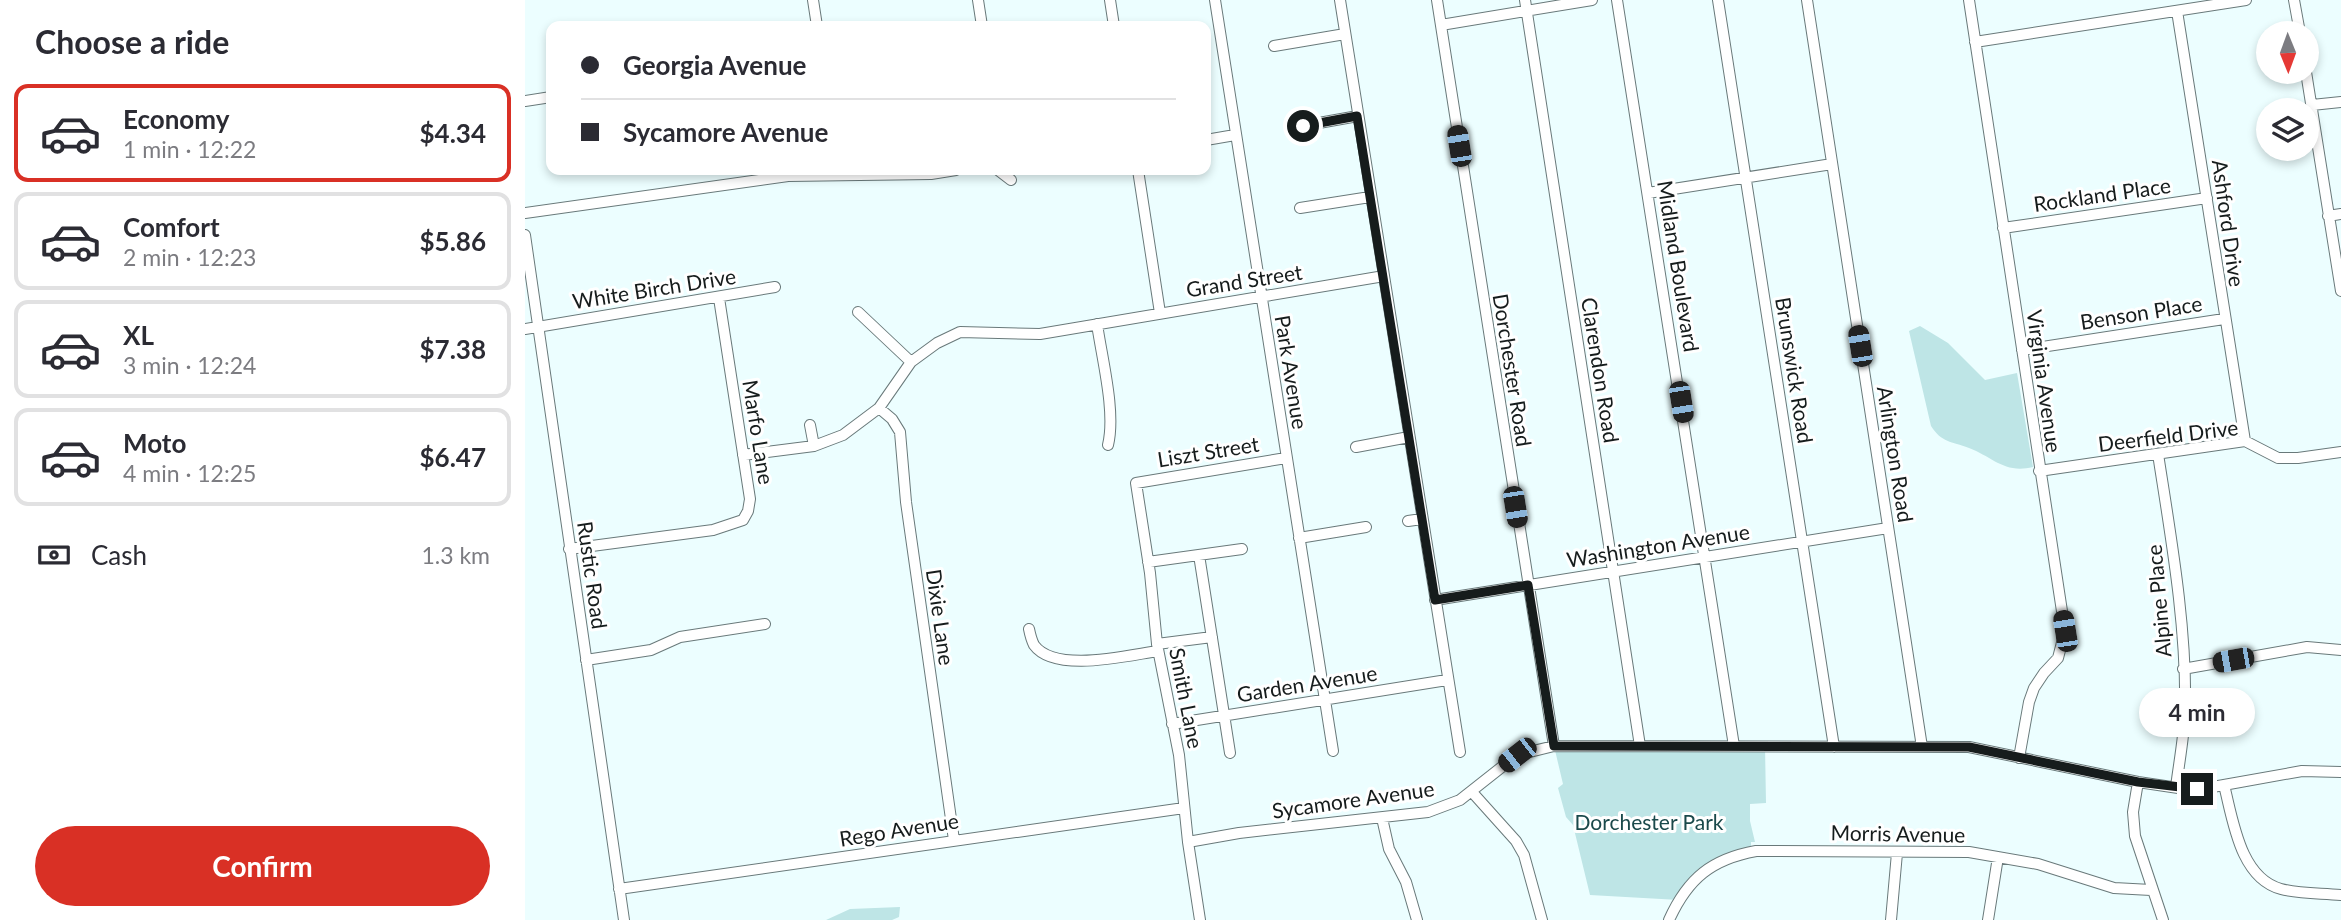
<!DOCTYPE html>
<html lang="en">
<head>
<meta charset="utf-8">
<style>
  body { margin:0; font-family:Lato,sans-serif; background:#f7f7f7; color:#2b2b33; height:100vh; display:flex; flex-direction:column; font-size:26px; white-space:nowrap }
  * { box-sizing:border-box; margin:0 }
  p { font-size:23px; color:#7c7c81 }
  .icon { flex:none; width:38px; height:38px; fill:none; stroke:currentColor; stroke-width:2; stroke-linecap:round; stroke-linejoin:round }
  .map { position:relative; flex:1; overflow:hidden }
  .drawer { display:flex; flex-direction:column; background:#fff; width:525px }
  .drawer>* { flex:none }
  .top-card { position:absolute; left:21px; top:21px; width:665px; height:154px; border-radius:14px; box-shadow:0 4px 10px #0003; display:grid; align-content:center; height:154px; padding:0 35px; background:#fff }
  .needle { width:46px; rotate:179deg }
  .buttons { position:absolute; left:1731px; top:21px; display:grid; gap:14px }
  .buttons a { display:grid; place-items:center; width:63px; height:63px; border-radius:50%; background:#fff; box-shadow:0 4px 10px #0003; font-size:35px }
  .end { position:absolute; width:32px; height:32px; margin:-16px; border:9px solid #161c1c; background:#fff; box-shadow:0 0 0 4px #fff }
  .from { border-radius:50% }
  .bubble { position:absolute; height:49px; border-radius:24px; background:#fff; box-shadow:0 4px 10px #0003; font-size:23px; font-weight:700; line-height:49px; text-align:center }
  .car { position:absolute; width:21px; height:42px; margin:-21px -10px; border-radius:9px; box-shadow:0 0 5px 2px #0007; background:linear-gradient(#222 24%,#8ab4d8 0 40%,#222 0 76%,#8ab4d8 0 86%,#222 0) }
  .top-card b { display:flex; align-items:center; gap:24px; height:66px; font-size:26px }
  .top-card b+b { border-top:2px solid #e1e1e2 }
  .top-card i { width:18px; height:18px; background:#2b2b33 }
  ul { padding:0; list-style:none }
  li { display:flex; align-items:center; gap:21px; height:98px; margin:0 14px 10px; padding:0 21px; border:4px solid #e1e1e2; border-radius:14px }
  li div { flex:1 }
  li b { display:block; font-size:26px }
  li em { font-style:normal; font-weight:700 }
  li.selected { border-color:#d93025 }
  li>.icon { width:63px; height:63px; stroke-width:1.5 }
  h2 { padding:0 35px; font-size:32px; line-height:84px }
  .pay { display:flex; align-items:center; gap:18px; height:77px; padding:0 35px; font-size:26px }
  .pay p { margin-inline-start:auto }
  .action { display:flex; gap:14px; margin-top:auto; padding:14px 35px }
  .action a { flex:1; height:80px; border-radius:42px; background:#d93025; color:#fff; font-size:28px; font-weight:700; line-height:80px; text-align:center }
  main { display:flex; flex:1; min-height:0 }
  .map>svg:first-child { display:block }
  .green { fill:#bee5e6 }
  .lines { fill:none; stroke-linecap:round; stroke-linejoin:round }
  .minor-casing { stroke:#69797a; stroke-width:12 }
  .minor { stroke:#fff; stroke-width:10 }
  .route { stroke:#161c1c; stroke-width:9 }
  .labels { text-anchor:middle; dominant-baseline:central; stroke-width:6; stroke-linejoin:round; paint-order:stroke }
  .street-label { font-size:21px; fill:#161c1c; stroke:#fff }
  .park-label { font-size:21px; fill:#1a494b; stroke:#fff }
</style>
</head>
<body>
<main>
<section class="drawer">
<h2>Choose a ride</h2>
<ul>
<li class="selected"><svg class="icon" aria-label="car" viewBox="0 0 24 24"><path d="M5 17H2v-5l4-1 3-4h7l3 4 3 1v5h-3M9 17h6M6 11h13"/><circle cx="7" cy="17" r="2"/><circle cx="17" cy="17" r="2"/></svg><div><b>Economy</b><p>1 min · 12:22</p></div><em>$4.34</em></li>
<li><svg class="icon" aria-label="car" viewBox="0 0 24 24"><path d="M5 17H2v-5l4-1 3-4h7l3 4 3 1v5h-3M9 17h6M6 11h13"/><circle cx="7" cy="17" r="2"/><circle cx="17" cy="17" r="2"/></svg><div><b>Comfort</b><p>2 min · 12:23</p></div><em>$5.86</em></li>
<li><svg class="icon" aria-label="car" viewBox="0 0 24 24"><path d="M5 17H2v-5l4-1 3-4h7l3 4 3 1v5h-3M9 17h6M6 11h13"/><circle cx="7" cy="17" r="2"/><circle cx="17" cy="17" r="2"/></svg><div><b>XL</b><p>3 min · 12:24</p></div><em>$7.38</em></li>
<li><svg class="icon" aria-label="car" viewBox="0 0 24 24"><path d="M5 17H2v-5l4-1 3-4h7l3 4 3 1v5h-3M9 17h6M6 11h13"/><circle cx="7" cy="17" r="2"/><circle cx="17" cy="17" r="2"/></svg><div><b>Moto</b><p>4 min · 12:25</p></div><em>$6.47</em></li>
</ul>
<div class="pay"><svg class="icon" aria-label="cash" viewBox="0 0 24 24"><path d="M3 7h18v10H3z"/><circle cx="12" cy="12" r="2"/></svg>Cash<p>1.3 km</p></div>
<div class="action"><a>Confirm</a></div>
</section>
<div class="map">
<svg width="1816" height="920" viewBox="0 0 1816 920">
  <rect width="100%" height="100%" fill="#ecfeff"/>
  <!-- green -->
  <path class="green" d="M1395 326 1423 343 1460 380 1492 373 1508 467C1479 474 1468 457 1444 448 1426 441 1417 443 1406 426L1384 331Z
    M1029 746H1240L1241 803 1225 804V821L1230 842H1226V852L1202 857 1154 900 1065 895 1048 825 1041 817 1033 788 1038 784Z
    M375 907 374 917 367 920H301L325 909Z"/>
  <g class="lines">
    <defs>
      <path id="minor" d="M288 0 292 26
        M453 0 457 26
        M585 0 589 26
        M690 0 808 751
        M815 0 935 752
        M912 0 1029 746
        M1000 0 1115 746
        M1092 0 1209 746
        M1193 0 1309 747
        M1282 0 1397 747
        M1444 0 1540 631 1533 658 1519 673 1509 688 1504 702 1494 758
        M1769 0 1775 33
        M1652 11 1720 441
        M916 25 1067 0
        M1450 42 1721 0
        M749 46 820 34
        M1781 72 1816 291
        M0 101 26 97
        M1787 105 1816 102
        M777 126 833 116
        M681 140 710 135
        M473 170 486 180
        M613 170 635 313
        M1123 193 1307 164
        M775 208 845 197
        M0 213 263 176 406 174 431 170
        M1803 216 1816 214
        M1478 228 1682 198
        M0 235 99 920
        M333 312 386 362
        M572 324C577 359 591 412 583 445
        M0 329 250 287
        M1497 350 1699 319
        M354 408 367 419 375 432 381 502 429 840
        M285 425 289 446
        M831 447 884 437
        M1633 454C1646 538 1662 627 1660 712 1659 737 1654 763 1651 787
        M218 455 289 446 318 435 354 408 386 362 412 343 435 332 515 334 859 276
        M1514 471 1720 441 1753 458H1773L1816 452
        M883 521 897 519
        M774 538 841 527
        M44 549 188 530 218 520 223 511 225 499 194 298
        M674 555 705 753
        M623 562 717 549
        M910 600 1363 528
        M504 629C505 634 507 641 509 645 530 674 604 655 633 651
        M632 644 687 637
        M61 660 126 650 155 637 240 624
        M1658 669 1782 647 1816 650
        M647 724 922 680
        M1613 782 1608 812 1610 836 1638 920
        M1699 785C1708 820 1715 878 1756 889 1775 894 1797 893 1816 895
        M947 792 991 841 999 855 1017 920
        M857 818 864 849 881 882 892 920
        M663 842 714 833 903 812 935 800 992 755 1029 746 1444 747 1613 782 1660 789 1682 788 1777 771 1816 772
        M94 889 659 808
        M675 920 663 842 654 755 632 644 625 573 611 483 761 458
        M1144 920C1163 878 1187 859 1231 851L1444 852 1513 864 1589 888 1626 890
        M1366 920 1372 853
        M1463 920 1473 857"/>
    </defs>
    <!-- minor casing -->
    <use href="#minor" class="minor-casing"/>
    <!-- minor -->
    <use href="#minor" class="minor"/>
  </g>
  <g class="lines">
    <!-- route -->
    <path class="route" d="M778 126 832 116 910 600 1003 585 1029 746 1444 747 1613 782 1672 789"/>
  </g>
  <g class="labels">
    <!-- street labels -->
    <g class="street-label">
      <text transform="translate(1577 194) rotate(-8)">Rockland Place</text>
      <text transform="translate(1704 223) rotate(82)">Ashford Drive</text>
      <text transform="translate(1154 266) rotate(81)">Midland Boulevard</text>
      <text transform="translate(719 280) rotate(-9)">Grand Street</text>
      <text transform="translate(129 288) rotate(-9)">White Birch Drive</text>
      <text transform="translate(1616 312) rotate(-9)">Benson Place</text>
      <text transform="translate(988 370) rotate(81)">Dorchester Road</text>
      <text transform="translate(1076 370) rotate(81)">Clarendon Road</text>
      <text transform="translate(1270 370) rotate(81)">Brunswick Road</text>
      <text transform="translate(767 372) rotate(81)">Park Avenue</text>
      <text transform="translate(1520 381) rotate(82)">Virginia Avenue</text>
      <text transform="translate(234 432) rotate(81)">Marfo Lane</text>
      <text transform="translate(1643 435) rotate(-7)">Deerfield Drive</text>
      <text transform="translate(683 451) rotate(-9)">Liszt Street</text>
      <text transform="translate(1371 454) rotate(81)">Arlington Road</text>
      <text transform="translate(1133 545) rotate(-9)">Washington Avenue</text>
      <text transform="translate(68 575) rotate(82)">Rustic Road</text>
      <text transform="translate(1633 601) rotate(-95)">Alpine Place</text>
      <text transform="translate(416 617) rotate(82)">Dixie Lane</text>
      <text transform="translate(782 683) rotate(-9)">Garden Avenue</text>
      <text transform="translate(662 698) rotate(79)">Smith Lane</text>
      <text transform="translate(828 799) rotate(-8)">Sycamore Avenue</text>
      <text transform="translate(374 829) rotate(-9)">Rego Avenue</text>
      <text transform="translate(1373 833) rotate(1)">Morris Avenue</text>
    </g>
    <!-- park labels -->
    <g class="park-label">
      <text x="1124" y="821">Dorchester Park</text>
    </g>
  </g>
</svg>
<div class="buttons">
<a><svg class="needle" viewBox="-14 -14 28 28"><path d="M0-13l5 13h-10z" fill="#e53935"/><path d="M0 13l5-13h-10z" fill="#7c7c81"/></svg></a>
<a><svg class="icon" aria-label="layers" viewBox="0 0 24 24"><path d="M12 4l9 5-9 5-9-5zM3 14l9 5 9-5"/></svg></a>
</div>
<i class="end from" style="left:778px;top:126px"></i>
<i class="end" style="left:1672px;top:789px"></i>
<div class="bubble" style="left:1614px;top:688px;width:116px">4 min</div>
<i class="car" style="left:934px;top:146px;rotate:351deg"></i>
<i class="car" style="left:1335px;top:346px;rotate:351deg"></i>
<i class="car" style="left:1156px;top:402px;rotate:171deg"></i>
<i class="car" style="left:990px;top:507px;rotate:171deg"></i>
<i class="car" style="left:1540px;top:631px;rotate:351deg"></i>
<i class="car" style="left:1708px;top:660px;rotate:260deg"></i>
<i class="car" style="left:992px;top:755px;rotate:232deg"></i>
<div class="top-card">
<b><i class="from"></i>Georgia Avenue</b>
<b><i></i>Sycamore Avenue</b>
</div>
</div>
</main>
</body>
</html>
